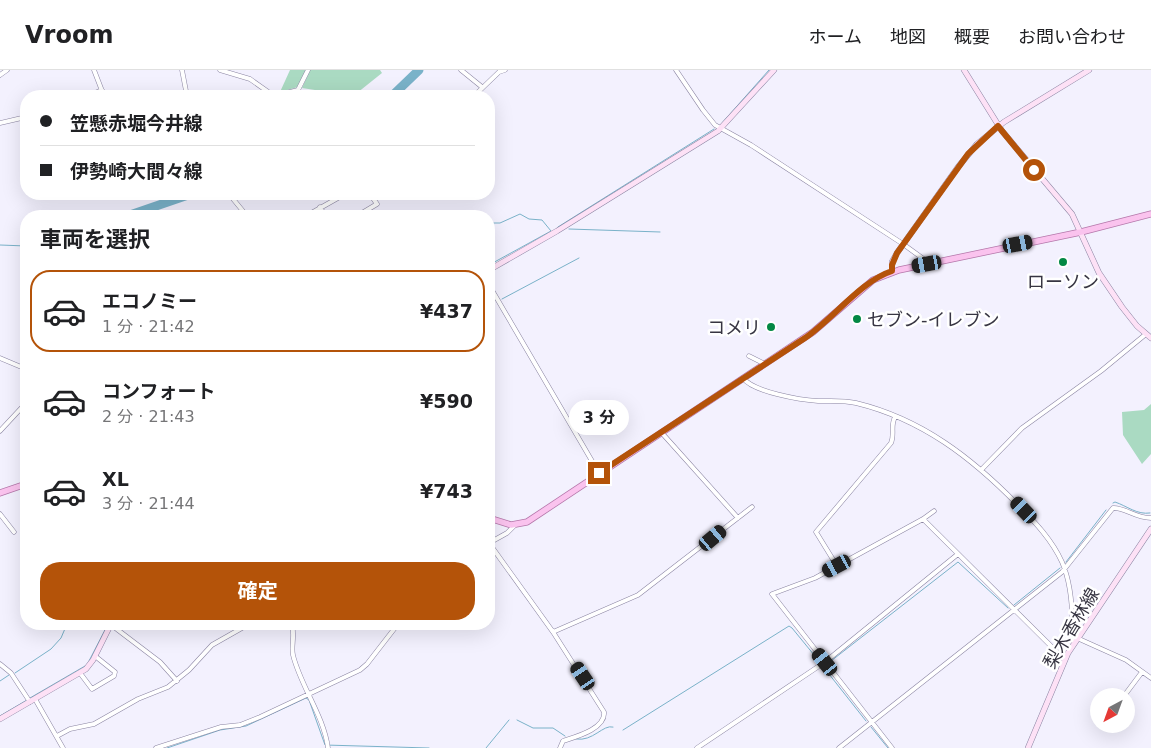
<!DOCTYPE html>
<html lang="ja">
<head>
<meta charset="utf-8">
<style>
  body { margin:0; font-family:"DejaVu Sans","Noto Sans JP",sans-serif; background:#f2f2f2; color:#202124; height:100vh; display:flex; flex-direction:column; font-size:19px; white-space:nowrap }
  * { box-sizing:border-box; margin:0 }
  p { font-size:16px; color:#757577 }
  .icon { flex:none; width:28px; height:28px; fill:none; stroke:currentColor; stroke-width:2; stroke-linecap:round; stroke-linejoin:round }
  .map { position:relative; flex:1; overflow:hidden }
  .sheet { position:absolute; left:20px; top:140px; width:475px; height:420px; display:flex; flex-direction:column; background:#fff; border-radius:20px; box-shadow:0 5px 20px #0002 }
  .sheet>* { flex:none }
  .top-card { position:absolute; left:20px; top:20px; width:475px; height:110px; border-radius:20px; box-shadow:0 5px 20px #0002; display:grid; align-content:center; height:110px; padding:0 20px; background:#fff }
  .needle { width:32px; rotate:221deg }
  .tools { position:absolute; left:1090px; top:618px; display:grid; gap:10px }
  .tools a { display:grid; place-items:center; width:45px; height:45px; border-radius:50%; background:#fff; box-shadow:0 5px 20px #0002; font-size:25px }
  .end { position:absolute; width:22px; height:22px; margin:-11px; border:6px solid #b45309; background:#fff; box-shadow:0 0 0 2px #fff }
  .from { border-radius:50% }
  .bubble { position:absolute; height:35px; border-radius:18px; background:#fff; box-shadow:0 5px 20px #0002; font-size:16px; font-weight:700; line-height:35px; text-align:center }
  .car { position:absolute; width:15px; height:30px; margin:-15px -8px; border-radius:6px; box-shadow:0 0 4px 1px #0007; background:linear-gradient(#222 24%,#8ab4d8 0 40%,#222 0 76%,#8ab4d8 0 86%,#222 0) }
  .top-card b { display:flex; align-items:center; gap:18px; height:48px; font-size:19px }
  .top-card b+b { border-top:1px solid #e0e0e0 }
  .top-card i { width:12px; height:12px; background:#202124 }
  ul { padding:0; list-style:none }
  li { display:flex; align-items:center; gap:15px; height:82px; margin:0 10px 8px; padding:0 10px; border:2px solid transparent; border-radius:20px }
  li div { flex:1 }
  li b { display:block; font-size:19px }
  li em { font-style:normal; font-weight:700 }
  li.active { border-color:#b45309 }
  li>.icon { width:45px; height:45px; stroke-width:1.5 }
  h2 { padding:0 20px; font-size:22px; line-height:60px }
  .primary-button { display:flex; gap:10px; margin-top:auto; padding:10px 20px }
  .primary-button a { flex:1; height:58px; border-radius:20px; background:#b45309; color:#fff; font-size:20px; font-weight:700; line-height:58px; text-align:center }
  header { display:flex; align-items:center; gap:30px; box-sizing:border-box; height:70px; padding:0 25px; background:#fff; border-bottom:1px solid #e0e0e0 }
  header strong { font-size:24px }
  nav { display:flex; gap:28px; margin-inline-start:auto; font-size:18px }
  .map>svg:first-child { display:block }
  .green { fill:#aadac2 }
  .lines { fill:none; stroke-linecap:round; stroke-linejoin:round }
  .stream { stroke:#7ab2c9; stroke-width:1 }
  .river { stroke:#7ab2c9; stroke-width:9 }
  .street-casing { stroke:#8a84a2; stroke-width:5 }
  .secondary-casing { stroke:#8a84a2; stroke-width:6 }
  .primary-casing { stroke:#b477aa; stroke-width:7 }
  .street { stroke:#fff; stroke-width:4 }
  .secondary { stroke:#fde1f6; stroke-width:5 }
  .primary { stroke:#fac3ee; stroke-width:5.5 }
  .route { stroke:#b45309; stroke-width:6 }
  .poi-dot { fill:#038844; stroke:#fff; stroke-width:2 }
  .labels { text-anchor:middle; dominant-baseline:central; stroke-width:5; stroke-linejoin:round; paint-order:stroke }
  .poi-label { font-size:18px; fill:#373542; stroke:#fff }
  .street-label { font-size:18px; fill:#373542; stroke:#fff }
</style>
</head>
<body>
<header>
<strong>Vroom</strong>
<nav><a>ホーム</a><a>地図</a><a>概要</a><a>お問い合わせ</a></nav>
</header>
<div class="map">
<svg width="1151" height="678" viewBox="0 0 1151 678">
  <rect width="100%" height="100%" fill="#f3f1fe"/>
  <!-- green -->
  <path class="green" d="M290 0H307L298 17 280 22Z
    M310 0H380L382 3 357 23 347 25 302 18Z
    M1151 334V384L1142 394 1123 365 1122 342 1144 340Z"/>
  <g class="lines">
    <!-- stream -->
    <path class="stream" d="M722 53 769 0
      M489 153H500L520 144 529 149 542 150 551 161 489 195
      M558 157 714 59
      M569 159 660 162
      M0 175 26 176
      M502 229 579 188
      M1113 433 1115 432C1127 436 1137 445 1150 443
      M1066 492 1106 440
      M1014 535 1060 498
      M89 591 107 556
      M831 591 958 492 1008 538
      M825 599 866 651
      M15 603 51 579 61 568 67 554
      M0 611 9 605
      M30 628 85 596
      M0 646 27 630
      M517 650 533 658H553L565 666
      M871 657 888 678
      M623 660 789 556 792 558 819 591
      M576 669C593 672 603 654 613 657
      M167 678 220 660 246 656 306 628 309 630 325 675 429 678
      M486 678 509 650"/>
    <!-- river -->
    <path class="river" d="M392 26 419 0
      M127 146 191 124"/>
    <defs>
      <path id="street" d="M94 0 104 26
        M182 0 187 26
        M220 0 250 9 274 26 298 20 308 0
        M461 0 482 17
        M676 0 703 40 715 55 751 75 903 174 925 190 927 194
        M0 5 7 0
        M87 26 102 20
        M474 26 499 2 505 0
        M0 53 26 47
        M229 124 247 146
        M320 137 325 146
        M306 146 345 124
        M357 146 377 134 370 124
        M489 215 599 403
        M749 286 765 294
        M0 288 26 299
        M743 308C753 322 801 330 818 331 831 331 844 330 856 333 922 349 972 388 1018 435 1035 452 1052 470 1062 492 1072 515 1073 542 1072 567L1075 572
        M0 361 26 333
        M661 362 738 448
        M982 399 1022 358 1101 301 1146 264
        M0 444 14 462
        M923 449 1065 590
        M489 473 553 562 604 642C606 659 575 667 563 671L560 678
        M489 473 507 463 515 455
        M837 496 816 462 891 373C895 364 890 356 895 347
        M110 554 160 592 177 611
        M292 554C295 566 291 577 293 585 300 615 324 646 328 678
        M553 562 638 525 752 437
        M1077 568 1126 590 1151 608
        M0 594 11 603 30 632
        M80 603 92 619 114 606 115 602 95 586
        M1124 626 1142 602
        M35 629 63 678
        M57 666 70 659 94 654 138 629 168 617 189 600 212 575 249 554
        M156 678 221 657 240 655 260 647 360 600 367 594 398 554
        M697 678 825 592 958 484
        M839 678 1062 502 1113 438C1124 437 1135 448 1151 448
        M892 678 772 524 815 508 923 449 934 441"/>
      <path id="secondary" d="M964 0 1002 61 1072 144 1099 203 1122 237 1137 256 1151 268
        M489 200 557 161 718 61 774 0
        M892 201V192L897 183 958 97 977 74 1004 52 1089 0
        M0 649 86 599 93 590 111 554
        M1028 678 1068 583 1151 459"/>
      <path id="primary" d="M0 423 26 414
        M489 448 511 455 527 452 813 262 873 210 899 200 1081 162 1151 144"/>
    </defs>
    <!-- street casing -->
    <use href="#street" class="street-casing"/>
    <!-- secondary casing -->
    <use href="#secondary" class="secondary-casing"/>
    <!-- primary casing -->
    <use href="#primary" class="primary-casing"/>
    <!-- street -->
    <use href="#street" class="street"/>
    <!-- secondary -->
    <use href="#secondary" class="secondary"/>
    <!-- primary -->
    <use href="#primary" class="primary"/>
  </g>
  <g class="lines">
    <!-- route -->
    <path class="route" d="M599 403 805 268C833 249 861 211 892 201V195L897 183 968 84 998 56 1034 100"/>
  </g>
  <!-- markers -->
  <g class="poi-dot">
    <circle cx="1063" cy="192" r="5"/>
    <circle cx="857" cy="249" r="5"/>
    <circle cx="771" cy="257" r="5"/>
  </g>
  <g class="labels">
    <!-- poi labels -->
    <g class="poi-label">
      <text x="1063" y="211">ローソン</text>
      <text x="867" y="249" text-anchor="start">セブン-イレブン</text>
      <text x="761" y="257" text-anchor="end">コメリ</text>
    </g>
    <!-- street labels -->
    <g class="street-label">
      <text transform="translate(1071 558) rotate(-59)">梨木香林線</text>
    </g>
  </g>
</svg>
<div class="tools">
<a><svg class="needle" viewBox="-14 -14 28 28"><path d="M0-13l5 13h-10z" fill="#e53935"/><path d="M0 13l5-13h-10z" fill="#757577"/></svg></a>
</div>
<i class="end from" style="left:1034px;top:100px"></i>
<i class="end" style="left:599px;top:403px"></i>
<div class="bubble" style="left:569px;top:330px;width:60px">3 分</div>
<i class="car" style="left:1018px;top:174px;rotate:79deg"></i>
<i class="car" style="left:927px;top:194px;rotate:260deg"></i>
<i class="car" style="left:1024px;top:440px;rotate:316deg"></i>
<i class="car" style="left:713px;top:468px;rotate:50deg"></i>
<i class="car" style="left:837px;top:496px;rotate:242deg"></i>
<i class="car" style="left:825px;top:592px;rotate:321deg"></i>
<i class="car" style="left:583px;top:606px;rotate:326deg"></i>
<div class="top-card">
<b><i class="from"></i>笠懸赤堀今井線</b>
<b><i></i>伊勢崎大間々線</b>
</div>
<section class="sheet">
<h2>車両を選択</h2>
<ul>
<li class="active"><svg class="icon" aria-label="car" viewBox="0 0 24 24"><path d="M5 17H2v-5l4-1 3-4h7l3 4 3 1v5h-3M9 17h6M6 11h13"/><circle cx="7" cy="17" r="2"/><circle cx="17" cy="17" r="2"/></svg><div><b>エコノミー</b><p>1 分 · 21:42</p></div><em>¥437</em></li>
<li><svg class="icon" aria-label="car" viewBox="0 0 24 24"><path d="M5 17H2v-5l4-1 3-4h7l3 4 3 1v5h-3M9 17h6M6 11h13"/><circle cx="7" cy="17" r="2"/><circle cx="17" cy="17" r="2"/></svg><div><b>コンフォート</b><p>2 分 · 21:43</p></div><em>¥590</em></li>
<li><svg class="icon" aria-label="car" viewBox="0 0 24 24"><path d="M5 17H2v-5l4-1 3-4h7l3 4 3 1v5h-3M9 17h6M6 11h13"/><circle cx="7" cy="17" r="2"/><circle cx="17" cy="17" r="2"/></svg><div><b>XL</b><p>3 分 · 21:44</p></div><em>¥743</em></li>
</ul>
<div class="primary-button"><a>確定</a></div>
</section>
</div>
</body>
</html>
